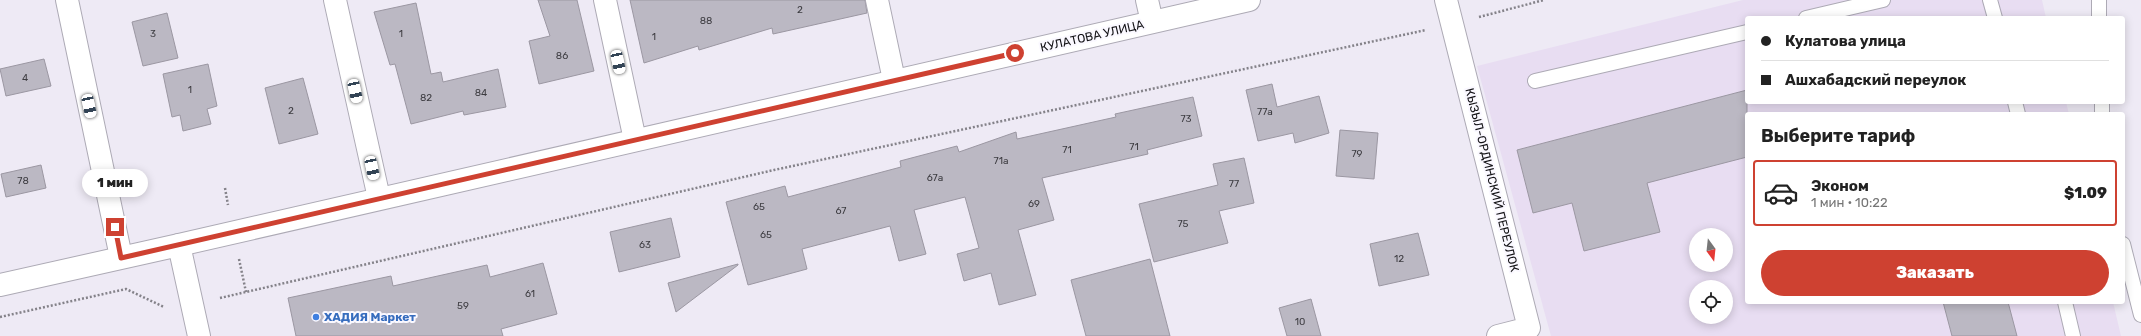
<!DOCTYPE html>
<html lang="ru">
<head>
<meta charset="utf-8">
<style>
  body { margin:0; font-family:Rubik,sans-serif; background:#f2f2f2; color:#222; height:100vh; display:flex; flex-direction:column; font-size:15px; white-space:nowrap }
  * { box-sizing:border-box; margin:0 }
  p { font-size:13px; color:#767676 }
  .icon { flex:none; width:22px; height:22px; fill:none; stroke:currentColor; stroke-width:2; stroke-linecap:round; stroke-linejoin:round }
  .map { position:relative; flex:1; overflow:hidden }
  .sheet { position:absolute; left:1745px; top:112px; width:380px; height:192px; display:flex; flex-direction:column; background:#fff; border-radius:4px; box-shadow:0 2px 10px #0003 }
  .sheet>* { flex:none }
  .guide { position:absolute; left:1745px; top:16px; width:380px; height:88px; border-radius:4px; box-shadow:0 2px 10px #0003; display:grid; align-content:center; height:88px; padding:0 16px; background:#fff }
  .needle { width:26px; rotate:165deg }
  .tools { position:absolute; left:1689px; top:228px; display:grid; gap:8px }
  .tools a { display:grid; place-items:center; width:44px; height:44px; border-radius:50%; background:#fff; box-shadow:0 2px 10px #0003; font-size:20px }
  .end { position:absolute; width:18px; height:18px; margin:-9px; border:5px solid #ce4131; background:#fff; box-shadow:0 0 0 2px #fff }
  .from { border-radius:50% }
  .bubble { position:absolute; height:28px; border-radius:14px; background:#fff; box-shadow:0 2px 10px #0003; font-size:13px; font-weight:800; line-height:28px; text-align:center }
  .car { position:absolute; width:12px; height:24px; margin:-12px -6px; border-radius:5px; box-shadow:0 0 3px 1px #0007; background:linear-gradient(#fff 24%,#345 0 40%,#fff 0 76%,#345 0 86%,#fff 0) }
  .guide b { display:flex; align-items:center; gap:14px; height:38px; font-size:15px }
  .guide b+b { border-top:1px solid #e0e0e0 }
  .guide i { width:10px; height:10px; background:#222 }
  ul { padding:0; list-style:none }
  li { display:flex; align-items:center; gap:12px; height:66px; margin:0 8px 6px; padding:0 8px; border:2px solid transparent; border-radius:4px }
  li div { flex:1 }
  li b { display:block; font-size:15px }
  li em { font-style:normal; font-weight:800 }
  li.on { border-color:#ce4131 }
  li>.icon { width:36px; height:36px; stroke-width:1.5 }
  h2 { padding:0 16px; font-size:18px; line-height:48px }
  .button { display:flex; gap:8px; margin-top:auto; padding:8px 16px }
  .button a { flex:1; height:46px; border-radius:24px; background:#ce4131; color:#fff; font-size:16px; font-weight:800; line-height:46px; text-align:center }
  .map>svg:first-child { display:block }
  .medical { fill:#e8ddf2; fill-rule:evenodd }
  .building { fill:#bbb8c3; stroke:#9b97a2 }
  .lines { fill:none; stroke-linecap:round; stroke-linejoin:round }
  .service-casing { stroke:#adaab5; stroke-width:16 }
  .minor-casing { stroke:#adaab5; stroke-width:24 }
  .tertiary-casing { stroke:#adaab5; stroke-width:24 }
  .path { stroke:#848289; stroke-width:2.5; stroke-dasharray:2 2; stroke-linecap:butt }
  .service { stroke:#fff; stroke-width:14 }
  .minor { stroke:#fff; stroke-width:22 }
  .tertiary { stroke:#fff; stroke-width:22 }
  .route { stroke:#ce4131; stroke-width:5 }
  .shop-dot { fill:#3f7fe0; stroke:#faf8ff; stroke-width:1.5 }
  .labels { text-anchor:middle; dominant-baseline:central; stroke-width:4; stroke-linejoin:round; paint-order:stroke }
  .number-label { font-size:10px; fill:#3d3c41 }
  .street-label { font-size:12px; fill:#131216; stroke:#faf8ff }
  .shop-label { font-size:12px; font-weight:bold; fill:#366cbe; stroke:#faf8ff; text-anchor:start }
</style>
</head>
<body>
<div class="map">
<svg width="2141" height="336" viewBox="0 0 2141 336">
  <rect width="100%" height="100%" fill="#eeeaf5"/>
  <!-- medical -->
  <path class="medical" d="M1743 0H2042L2046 18H1747V102H2066L2069 114H1747V302H2113L2121 336H1551L1477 66ZM1696 235H1726V265H1696ZM1696 287H1726V317H1696Z"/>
  <!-- building -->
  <path class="building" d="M538 0H577L594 71 539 84 529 41 550 36Z
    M630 0H865L867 13 773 34 772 28 699 50 698 46 644 63Z
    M416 3 431 74 441 72 443 82 498 69 506 107 464 115 463 111 411 124 395 64 390 65 374 12Z
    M167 13 178 58 143 66 132 22Z
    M44 59 51 86 6 96 0 69Z
    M208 64 217 106 207 109 211 124 183 131 180 115 172 117 163 74Z
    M303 78 318 134 279 144 265 88Z
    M1272 84 1277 107 1319 96 1329 133 1295 143 1293 133 1258 141 1246 90Z
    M1747 90V157L1647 183 1660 232 1584 251 1572 203 1533 213 1517 150Z
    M1193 97 1202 136 1147 150 1148 154 1042 178 1054 220 1018 230 1036 295 999 305 991 273 964 281 957 254 979 248 965 197 914 210 926 254 899 261 890 226 802 249 807 269 748 285 726 202 785 186 788 197 901 167 900 161 957 146 959 152 1016 132 1017 139 1116 117 1115 114Z
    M1340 130 1378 133 1374 179 1336 176Z
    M1244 158 1254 203 1219 211 1228 243 1154 262 1139 204 1218 185 1213 164Z
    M41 165 46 188 6 197 1 174Z
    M671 218 680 257 619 272 610 232Z
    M1418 233 1429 275 1379 286 1370 244Z
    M1150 259 1170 336H1086L1071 280Z
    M543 263 557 314 501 329 503 336H296L288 298 391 276 393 286 487 265 490 277Z
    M738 264V265L676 312 668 283Z
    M1311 299 1321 336H1287L1279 308Z
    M1943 302H2008L2017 336H1952Z"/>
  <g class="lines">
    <defs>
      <path id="service" d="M1990 0 1995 18
        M2099 0V18
        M1806 18 1883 0
        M1535 81 1747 32
        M2015 102 2018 114
        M2102 102V114
        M2123 244 2141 315
        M2065 302 2073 336"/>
      <path id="minor" d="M67 0 121 257
        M335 0 379 198
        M605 0 635 140
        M877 0 894 80
        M1147 0 1152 22
        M1446 0 1529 328 1498 336
        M179 245 1249 0"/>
      <path id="tertiary" d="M0 285 179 245 199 336"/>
    </defs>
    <!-- service casing -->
    <use href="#service" class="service-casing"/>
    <!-- minor casing -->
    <use href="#minor" class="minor-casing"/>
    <!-- tertiary casing -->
    <use href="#tertiary" class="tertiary-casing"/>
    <!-- path -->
    <path class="path" d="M1479 17 1544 0
      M225 188 228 205
      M239 259 246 292
      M220 298 774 170 1426 30
      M0 317 126 289 164 307"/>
    <!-- service -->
    <use href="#service" class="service"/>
    <!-- minor -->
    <use href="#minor" class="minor"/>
    <!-- tertiary -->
    <use href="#tertiary" class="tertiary"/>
  </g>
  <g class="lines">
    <!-- route -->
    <path class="route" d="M115 227 121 258 1015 53"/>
  </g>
  <!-- markers -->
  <circle class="shop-dot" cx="316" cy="317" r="4"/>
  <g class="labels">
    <!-- number labels -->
    <g class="number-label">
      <text x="800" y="10">2</text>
      <text x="706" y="21">88</text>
      <text x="153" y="34">3</text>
      <text x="401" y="34">1</text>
      <text x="654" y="37">1</text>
      <text x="562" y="56">86</text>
      <text x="25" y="78">4</text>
      <text x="190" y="90">1</text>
      <text x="481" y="93">84</text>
      <text x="426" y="98">82</text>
      <text x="291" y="111">2</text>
      <text x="1265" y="112">77а</text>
      <text x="1186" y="119">73</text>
      <text x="1134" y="147">71</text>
      <text x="1067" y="150">71</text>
      <text x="1357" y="154">79</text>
      <text x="1001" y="161">71а</text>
      <text x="935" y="178">67а</text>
      <text x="23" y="181">78</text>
      <text x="1234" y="184">77</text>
      <text x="1034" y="204">69</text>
      <text x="759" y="207">65</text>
      <text x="841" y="211">67</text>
      <text x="1183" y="224">75</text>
      <text x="766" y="235">65</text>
      <text x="645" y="245">63</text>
      <text x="1399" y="259">12</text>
      <text x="530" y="294">61</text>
      <text x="463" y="306">59</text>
      <text x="1300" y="322">10</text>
    </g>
    <!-- street labels -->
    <g class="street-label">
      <text transform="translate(1092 36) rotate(-13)">КУЛАТОВА УЛИЦА</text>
      <text transform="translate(1492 180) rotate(76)">КЫЗЫЛ-ОРДИНСКИЙ ПЕРЕУЛОК</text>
    </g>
    <!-- shop labels -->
    <g class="shop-label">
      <text x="324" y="317">ХАДИЯ Маркет</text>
    </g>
  </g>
</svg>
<div class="tools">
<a><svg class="needle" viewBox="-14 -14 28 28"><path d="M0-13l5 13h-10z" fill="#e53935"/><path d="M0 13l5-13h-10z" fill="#767676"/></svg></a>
<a><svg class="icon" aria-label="locate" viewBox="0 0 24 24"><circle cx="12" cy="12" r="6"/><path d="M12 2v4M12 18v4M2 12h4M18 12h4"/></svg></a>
</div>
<i class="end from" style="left:1015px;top:53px"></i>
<i class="end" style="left:115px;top:227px"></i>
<div class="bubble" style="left:82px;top:169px;width:66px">1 мин</div>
<i class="car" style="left:618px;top:62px;rotate:168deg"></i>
<i class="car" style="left:355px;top:91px;rotate:168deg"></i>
<i class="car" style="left:89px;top:106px;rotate:168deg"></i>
<i class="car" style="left:372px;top:168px;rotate:168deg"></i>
<div class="guide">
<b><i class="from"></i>Кулатова улица</b>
<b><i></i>Ашхабадский переулок</b>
</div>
<section class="sheet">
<h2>Выберите тариф</h2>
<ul>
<li class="on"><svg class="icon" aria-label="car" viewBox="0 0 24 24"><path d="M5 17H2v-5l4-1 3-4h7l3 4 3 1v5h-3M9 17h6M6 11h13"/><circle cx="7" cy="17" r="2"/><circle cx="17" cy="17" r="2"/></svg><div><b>Эконом</b><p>1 мин · 10:22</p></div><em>$1.09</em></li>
</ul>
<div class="button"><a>Заказать</a></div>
</section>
</div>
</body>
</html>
